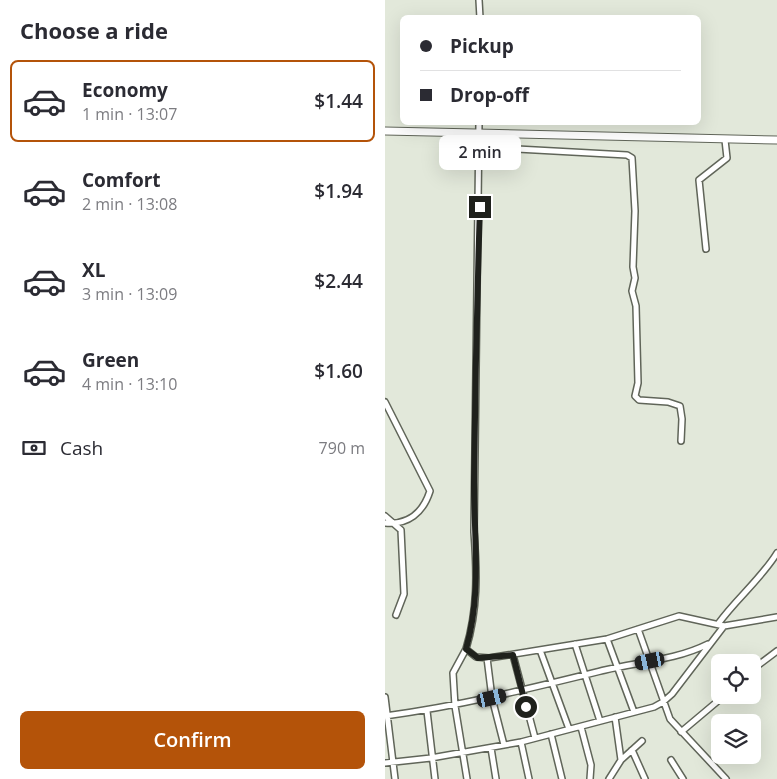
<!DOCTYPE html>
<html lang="en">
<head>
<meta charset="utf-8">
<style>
  body { margin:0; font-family:"Open Sans",sans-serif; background:#f2f2f3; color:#2b2b33; height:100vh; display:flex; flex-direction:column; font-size:19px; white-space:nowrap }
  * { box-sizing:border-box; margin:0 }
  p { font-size:16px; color:#7c7c81 }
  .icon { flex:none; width:28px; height:28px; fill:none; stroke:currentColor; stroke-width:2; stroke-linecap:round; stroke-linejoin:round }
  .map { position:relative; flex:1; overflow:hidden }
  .drawer { display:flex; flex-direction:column; background:#fff; width:385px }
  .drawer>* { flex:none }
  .banner { position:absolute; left:15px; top:15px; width:301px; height:110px; border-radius:8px; box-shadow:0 5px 20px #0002; display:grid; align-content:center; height:110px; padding:0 20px; background:#fff }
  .fabs { position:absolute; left:326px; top:654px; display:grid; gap:10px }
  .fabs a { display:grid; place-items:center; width:50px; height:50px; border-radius:8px; background:#fff; box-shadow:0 5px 20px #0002; font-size:25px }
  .end { position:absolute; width:22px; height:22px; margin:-11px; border:6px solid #1f211c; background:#fff; box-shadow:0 0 0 2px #fff }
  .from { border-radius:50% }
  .bubble { position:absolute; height:35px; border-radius:8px; background:#fff; box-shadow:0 5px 20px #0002; font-size:16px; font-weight:600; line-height:35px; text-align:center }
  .car { position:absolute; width:15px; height:30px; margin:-15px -8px; border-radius:6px; box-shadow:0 0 4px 1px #0007; background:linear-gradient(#222 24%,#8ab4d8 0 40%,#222 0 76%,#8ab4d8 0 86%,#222 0) }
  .banner b { display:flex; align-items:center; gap:18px; height:48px; font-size:19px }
  .banner b+b { border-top:1px solid #e1e1e2 }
  .banner i { width:12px; height:12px; background:#2b2b33 }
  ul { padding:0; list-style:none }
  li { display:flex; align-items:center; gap:15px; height:82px; margin:0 10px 8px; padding:0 10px; border:2px solid transparent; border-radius:8px }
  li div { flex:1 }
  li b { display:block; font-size:19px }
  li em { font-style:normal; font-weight:600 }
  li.selected { border-color:#b45309 }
  li>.icon { width:45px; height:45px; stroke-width:1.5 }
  h2 { padding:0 20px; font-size:22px; line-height:60px }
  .pay { display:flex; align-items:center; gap:12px; height:55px; padding:0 20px; font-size:19px }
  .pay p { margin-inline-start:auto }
  .action { display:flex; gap:10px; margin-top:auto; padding:10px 20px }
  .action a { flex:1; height:58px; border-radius:8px; background:#b45309; color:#fff; font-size:20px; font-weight:600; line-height:58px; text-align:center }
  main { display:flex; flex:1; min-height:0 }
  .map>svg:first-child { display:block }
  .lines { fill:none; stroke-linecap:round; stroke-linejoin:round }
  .minor-casing { stroke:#606559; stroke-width:8 }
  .major-casing { stroke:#606559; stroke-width:9 }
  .minor { stroke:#fff; stroke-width:5 }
  .major { stroke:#fff; stroke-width:7 }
  .route { stroke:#1f211c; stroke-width:6 }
</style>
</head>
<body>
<main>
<section class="drawer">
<h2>Choose a ride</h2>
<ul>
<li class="selected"><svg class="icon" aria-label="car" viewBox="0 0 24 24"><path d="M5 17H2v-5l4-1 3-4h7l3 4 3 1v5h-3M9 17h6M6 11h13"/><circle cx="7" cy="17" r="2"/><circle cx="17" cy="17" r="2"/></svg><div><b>Economy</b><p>1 min · 13:07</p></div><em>$1.44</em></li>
<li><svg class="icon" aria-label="car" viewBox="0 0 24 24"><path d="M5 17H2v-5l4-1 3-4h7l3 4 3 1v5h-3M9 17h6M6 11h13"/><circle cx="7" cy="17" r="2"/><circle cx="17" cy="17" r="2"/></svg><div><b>Comfort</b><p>2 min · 13:08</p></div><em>$1.94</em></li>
<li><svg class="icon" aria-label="car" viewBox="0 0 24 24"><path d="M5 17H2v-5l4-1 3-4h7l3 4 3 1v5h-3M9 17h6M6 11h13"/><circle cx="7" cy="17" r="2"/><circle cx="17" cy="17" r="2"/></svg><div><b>XL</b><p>3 min · 13:09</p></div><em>$2.44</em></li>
<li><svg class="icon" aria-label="car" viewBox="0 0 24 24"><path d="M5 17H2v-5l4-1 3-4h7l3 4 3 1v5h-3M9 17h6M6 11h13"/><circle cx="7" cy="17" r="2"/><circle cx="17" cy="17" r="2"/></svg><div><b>Green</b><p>4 min · 13:10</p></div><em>$1.60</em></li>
</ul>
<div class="pay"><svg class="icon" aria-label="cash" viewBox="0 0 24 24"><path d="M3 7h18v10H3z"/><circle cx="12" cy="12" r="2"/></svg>Cash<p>790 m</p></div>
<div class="action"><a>Confirm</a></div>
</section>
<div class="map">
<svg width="392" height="779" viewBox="0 0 392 779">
  <rect width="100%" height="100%" fill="#e2e8da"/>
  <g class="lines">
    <defs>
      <path id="minor" d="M94 0 95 18
        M94 122 89 532C92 573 93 609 81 649L91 657 104 658 222 639 294 616 339 626 392 617
        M95 147 242 155 247 158 250 211 248 267 250 278 247 291 251 306 253 383 250 396 254 400 283 402 295 406 297 419 296 441
        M321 249 314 180 342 158 340 140
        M0 402 45 491C38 513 23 525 0 523
        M0 516 16 530 19 594 11 615
        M333 624C351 599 376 579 392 553
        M253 629 285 719 341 779
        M222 639 249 712
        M190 644 215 721
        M81 649 68 673 70 706 82 779
        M155 650 184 729
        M128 655 150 738
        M102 658 107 698 119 745
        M368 669 392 651
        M0 697 10 779
        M42 711 50 779
        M0 716C75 706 147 688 220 670 254 662 291 660 323 644
        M196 727 206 765 205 779
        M296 732 340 695
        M166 734 177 779
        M136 742 144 779
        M106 748 111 779
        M247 750 260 779
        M236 760 257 741
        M286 760 298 779
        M0 763 46 758 136 742 269 707 278 702 287 694 339 626
        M224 779 236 760 230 717"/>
      <path id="major" d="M0 131 392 140"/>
    </defs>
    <!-- minor casing -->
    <use href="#minor" class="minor-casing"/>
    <!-- major casing -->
    <use href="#major" class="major-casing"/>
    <!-- minor -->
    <use href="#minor" class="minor"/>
    <!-- major -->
    <use href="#major" class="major"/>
  </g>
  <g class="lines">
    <!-- route -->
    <path class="route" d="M95 207C92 299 90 391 89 483 89 539 97 594 81 649L93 658 128 655 141 707"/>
  </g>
</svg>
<div class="fabs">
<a><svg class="icon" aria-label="locate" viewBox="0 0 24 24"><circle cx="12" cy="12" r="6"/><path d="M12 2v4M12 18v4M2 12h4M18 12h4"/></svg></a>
<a><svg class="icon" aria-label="layers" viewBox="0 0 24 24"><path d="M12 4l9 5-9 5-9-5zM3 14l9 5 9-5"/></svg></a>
</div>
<i class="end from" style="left:141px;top:707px"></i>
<i class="end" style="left:95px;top:207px"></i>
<div class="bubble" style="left:54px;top:135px;width:82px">2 min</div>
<i class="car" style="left:265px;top:661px;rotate:258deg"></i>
<i class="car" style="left:107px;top:698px;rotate:77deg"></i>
<div class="banner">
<b><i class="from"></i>Pickup</b>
<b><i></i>Drop-off</b>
</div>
</div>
</main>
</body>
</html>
